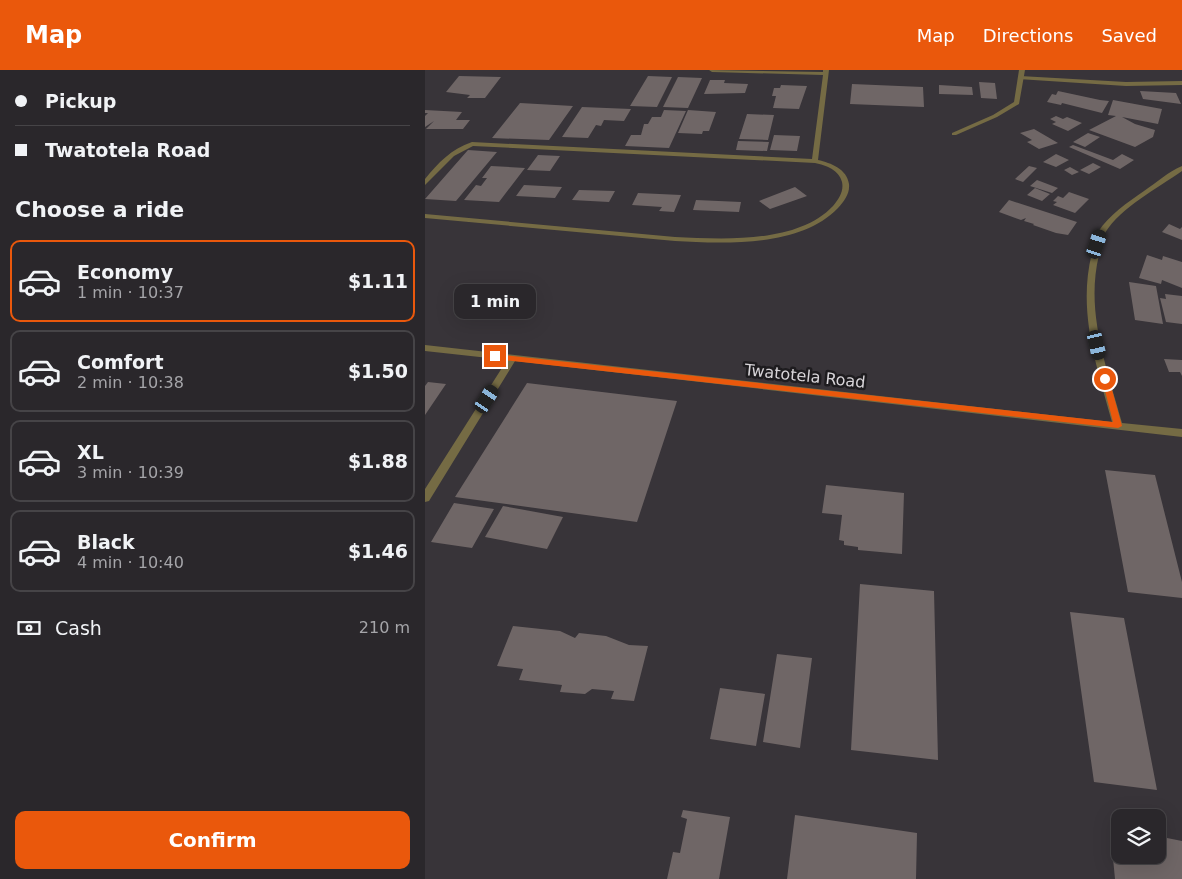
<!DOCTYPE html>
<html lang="en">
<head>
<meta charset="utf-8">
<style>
  body { margin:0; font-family:"DejaVu Sans",sans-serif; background:#363337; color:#f1f3f6; height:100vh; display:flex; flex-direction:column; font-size:19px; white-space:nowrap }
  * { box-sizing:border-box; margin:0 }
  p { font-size:16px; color:#a5a5a9 }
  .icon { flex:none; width:28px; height:28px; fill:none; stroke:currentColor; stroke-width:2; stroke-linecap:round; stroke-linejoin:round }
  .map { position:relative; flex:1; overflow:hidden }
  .details { display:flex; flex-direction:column; background:#2a272b; width:425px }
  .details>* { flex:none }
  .guide { display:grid; align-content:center; height:110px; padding:0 15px; background:#2a272b }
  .buttons { position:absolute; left:686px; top:739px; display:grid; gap:10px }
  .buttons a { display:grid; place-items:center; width:55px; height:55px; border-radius:10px; background:#2a272b; box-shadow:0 5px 20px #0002,0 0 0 1px #464447; font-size:25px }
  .end { position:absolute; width:22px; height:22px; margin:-11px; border:6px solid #ea580c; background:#fff; box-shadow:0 0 0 2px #fff }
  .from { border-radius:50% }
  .bubble { position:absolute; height:35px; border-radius:10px; background:#2a272b; box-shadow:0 5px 20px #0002,0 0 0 1px #464447; font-size:16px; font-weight:800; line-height:35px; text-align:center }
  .car { position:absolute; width:15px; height:30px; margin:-15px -8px; border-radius:6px; box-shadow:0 0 4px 1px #0007; background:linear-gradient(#222 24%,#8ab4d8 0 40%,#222 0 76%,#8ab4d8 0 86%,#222 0) }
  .guide b { display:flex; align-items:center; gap:18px; height:48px; font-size:19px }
  .guide b+b { border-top:1px solid #464447 }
  .guide i { width:12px; height:12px; background:#f1f3f6 }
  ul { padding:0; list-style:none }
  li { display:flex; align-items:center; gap:15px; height:82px; margin:0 10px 8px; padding:0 5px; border:2px solid #464447; border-radius:10px }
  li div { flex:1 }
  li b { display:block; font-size:19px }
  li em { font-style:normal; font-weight:800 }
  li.current { border-color:#ea580c }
  li>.icon { width:45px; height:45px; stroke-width:1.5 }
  h2 { padding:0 15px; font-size:22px; line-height:60px }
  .pay { display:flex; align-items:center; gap:12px; height:55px; padding:0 15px; font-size:19px }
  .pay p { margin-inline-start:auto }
  .action { display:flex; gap:10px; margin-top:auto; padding:10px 15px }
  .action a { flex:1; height:58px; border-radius:10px; background:#ea580c; color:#fff; font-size:20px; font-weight:800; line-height:58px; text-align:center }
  header { display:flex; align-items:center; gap:30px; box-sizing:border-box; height:70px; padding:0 25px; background:#ea580c; color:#fff }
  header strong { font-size:24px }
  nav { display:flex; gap:28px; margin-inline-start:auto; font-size:18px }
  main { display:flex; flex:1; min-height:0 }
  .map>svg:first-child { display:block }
  .building { fill:#6f6666 }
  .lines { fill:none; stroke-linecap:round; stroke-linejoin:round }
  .service { fill:#756b44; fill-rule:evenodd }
  .minor { fill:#756b44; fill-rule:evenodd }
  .route { fill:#ea580c }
  .labels { text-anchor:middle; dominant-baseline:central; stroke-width:5; stroke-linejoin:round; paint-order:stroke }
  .street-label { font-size:16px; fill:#d8d5d9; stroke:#1e1c1f }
</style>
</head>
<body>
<header>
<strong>Map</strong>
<nav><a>Map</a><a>Directions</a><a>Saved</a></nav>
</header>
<main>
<section class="details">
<div class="guide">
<b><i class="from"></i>Pickup</b>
<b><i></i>Twatotela Road</b>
</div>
<h2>Choose a ride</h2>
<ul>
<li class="current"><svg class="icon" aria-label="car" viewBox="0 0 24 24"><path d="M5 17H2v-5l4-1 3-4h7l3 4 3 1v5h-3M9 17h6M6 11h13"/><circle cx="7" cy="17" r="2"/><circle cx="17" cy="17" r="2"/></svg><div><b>Economy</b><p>1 min · 10:37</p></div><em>$1.11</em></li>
<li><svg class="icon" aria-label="car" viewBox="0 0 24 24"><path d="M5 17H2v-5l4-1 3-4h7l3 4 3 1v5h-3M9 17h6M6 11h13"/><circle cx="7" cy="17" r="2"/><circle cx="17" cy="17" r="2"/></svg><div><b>Comfort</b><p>2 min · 10:38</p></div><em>$1.50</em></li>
<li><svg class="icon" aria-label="car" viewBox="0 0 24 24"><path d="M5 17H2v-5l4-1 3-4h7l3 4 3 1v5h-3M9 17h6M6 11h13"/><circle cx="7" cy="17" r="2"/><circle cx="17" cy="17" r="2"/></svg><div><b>XL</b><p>3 min · 10:39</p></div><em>$1.88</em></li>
<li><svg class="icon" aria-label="car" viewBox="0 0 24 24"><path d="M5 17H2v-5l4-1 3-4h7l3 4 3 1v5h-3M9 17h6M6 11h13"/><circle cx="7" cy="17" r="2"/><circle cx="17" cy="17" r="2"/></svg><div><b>Black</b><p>4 min · 10:40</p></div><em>$1.46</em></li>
</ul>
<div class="pay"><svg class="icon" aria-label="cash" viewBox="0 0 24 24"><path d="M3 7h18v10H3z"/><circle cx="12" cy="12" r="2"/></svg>Cash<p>210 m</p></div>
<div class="action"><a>Confirm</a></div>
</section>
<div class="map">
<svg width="757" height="809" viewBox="0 0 757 809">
  <rect width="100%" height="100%" fill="#383439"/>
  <!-- building -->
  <path class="building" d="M34 6 76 7 60 28H42L45 25 21 22Z
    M223 6 247 7 232 37 205 36Z
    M253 7 277 8 263 38 238 37Z
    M285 10H300L299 13 323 14 320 23 279 24Z
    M554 12 570 13 572 29 556 28Z
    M427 14 498 17 499 37 425 34Z
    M356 15 382 16 374 39 348 38 351 26H347L349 18H355Z
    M514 15 547 17 548 25 514 24Z
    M633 21 675 30 684 31 677 43 637 33 636 35 622 32 627 24 631 25Z
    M715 21 751 23 756 34 718 29Z
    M688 30 737 39 733 54 697 47 710 54 730 60 728 67 710 77 664 60 691 46 683 45Z
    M95 33 148 36 124 70 67 68Z
    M157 37 206 39 199 51 179 50 176 56 171 55 163 68 137 67Z
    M0 40 37 42 31 50H45L38 59H1L9 51 0 57V46L3 43H0Z
    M239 40 261 41 244 78 200 76 206 65H216L219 54H223L227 47H236Z
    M263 40 291 42 284 61H278L277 64 253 63Z
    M322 44 349 45 343 70 314 69Z
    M631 46 638 49 642 47 657 53 643 61 627 54 631 52 625 49Z
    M609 59 633 73 614 79 602 72 607 70 595 63Z
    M663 63 675 67 660 77 648 72Z
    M349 65 375 66 372 81 345 80Z
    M313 71 344 72 342 81 311 80Z
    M648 75 688 90 697 84 709 90 695 99 644 77Z
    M43 80 72 82 31 131 0 129Z
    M631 84 644 90 631 97 618 92Z
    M113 85 135 86 125 101 102 100Z
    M668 93 676 97 664 104 655 100Z
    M66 96 100 98 74 132 39 130 51 115 56 116 62 108H57Z
    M604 96 612 98 598 112 590 109Z
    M645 97 654 102 647 105 639 100Z
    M612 110 633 118 627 123 605 116Z
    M99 115 137 117 130 128 91 126Z
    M370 117 382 126 345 139 334 131Z
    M610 118 625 124 617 131 602 125Z
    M154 120 190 121 184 132 147 130Z
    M644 122 664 129 650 143 628 135 632 132 628 131 633 126 638 128Z
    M213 123 256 125 249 142 234 141 237 137 207 135Z
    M271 130 316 132 314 142 268 140Z
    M584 130 652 152 643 165 631 163 608 155 609 154 599 151 601 148 596 150 574 142Z
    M744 154 755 159 757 157V170L737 162Z
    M722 185 737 190 738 186 757 192V218L737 210 736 214 714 208Z
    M704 212 731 216 738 254 710 250Z
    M740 224 757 226V254L741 252 735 228 741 229Z
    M739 289 757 290V306L755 302H744Z
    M3 312 21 314 0 345V316Z
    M102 313 252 331 212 452 30 427Z
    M680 400 730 405 757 512V528L703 522Z
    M401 415 479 423 477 484 433 480V477L419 475V471L414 470 417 445 397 443Z
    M29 433 69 439 47 478 6 472Z
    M78 436 138 447 122 479 60 467Z
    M435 514 509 521 513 690 426 680Z
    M645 542 699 548 732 720 669 712Z
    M88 556 135 561 150 568 154 563 181 566 204 575 223 576 209 631 186 629 189 621 167 619 160 624 135 622 137 615 94 610 98 599 72 596Z
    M352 584 387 588 375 678 338 672Z
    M295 618 340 624 331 676 285 669Z
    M258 740 305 747 294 809H242L248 782 255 783 262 749 256 747Z
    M370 745 492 763 491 809H362Z
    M685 757 695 759V785H732V766L757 771V809H690Z"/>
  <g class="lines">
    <!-- service -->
    <path class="service" d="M595 6 701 12 757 11V15L701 16 593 9V7Z"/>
    <!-- minor -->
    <path class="minor" d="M284 0 398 2V0H404L393 90C406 93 422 99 424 114 425 124 419 131 413 138 376 177 300 174 250 171L0 148V144L250 167C299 169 372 174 408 136 414 129 419 121 417 112 414 100 401 95 390 93L48 76 29 86 0 115V109C13 93 26 79 47 72L387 89 398 5 287 2Z
      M594 0H600L594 34 572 47 531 65H527V63L568 45 589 32Z
      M757 96V101C733 118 696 137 680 163 676 169 675 178 674 185 660 242 682 298 697 353L757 359V367L90 291 4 431 0 432V419L82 290 0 281V275L687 352C672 297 652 241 667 183 668 176 669 168 673 162 684 145 703 132 719 121 731 113 744 101 757 96Z"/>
  </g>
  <!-- route -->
  <path class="route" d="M70 284 688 352 677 309 680 307 684 309 697 356 693 358 70 289 67 286Z"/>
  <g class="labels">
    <!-- street labels -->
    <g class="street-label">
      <text transform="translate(380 306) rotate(6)">Twatotela Road</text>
    </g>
  </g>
</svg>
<div class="buttons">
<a><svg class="icon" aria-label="layers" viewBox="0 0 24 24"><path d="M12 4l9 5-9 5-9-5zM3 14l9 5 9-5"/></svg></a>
</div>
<i class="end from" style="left:680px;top:309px"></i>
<i class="end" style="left:70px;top:286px"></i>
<div class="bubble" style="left:29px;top:214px;width:82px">1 min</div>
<i class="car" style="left:672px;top:174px;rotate:18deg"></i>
<i class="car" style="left:672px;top:275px;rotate:167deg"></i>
<i class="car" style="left:62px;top:329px;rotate:33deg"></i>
</div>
</main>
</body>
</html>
